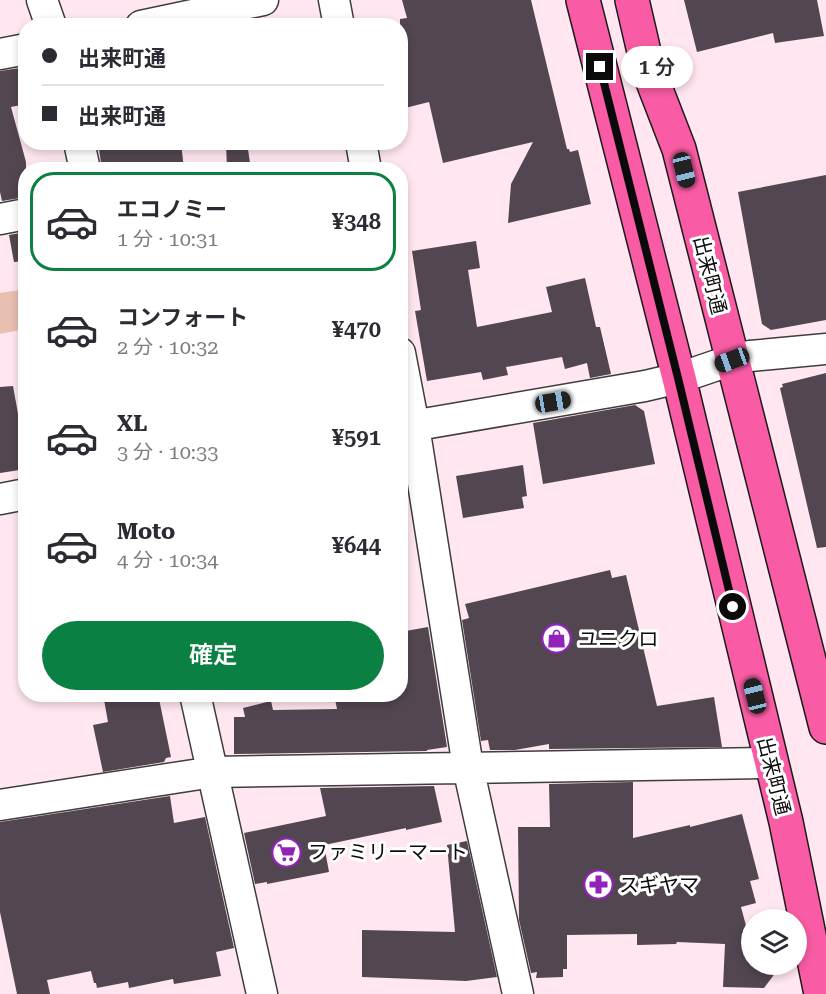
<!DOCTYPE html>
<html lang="ja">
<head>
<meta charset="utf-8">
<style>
  body { margin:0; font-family:"Roboto Serif","Noto Sans JP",serif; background:#f7f7f7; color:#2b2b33; height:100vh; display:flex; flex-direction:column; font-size:22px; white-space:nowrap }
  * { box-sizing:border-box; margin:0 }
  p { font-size:20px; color:#7c7c81 }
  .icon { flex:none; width:33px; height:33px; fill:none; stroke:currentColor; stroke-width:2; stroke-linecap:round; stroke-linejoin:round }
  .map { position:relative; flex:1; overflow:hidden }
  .sheet { position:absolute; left:18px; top:162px; width:390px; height:540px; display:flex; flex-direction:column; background:#fff; border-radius:24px; box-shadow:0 3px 9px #0003 }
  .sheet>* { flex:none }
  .hud { position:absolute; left:18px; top:18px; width:390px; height:132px; border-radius:24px; box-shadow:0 3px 9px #0003; display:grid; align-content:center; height:132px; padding:0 24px; background:#fff }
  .tools { position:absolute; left:741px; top:909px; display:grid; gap:12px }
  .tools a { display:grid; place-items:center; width:66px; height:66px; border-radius:50%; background:#fff; box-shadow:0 3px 9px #0003; font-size:30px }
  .end { position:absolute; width:27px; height:27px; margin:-14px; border:8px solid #0a0a0a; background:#fff; box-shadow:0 0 0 3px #fff }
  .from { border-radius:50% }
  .bubble { position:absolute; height:42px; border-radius:21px; background:#fff; box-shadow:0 3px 9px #0003; font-size:20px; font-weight:600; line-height:42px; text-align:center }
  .car { position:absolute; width:18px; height:36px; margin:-18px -9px; border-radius:8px; box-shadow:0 0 4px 2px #0007; background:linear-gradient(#222 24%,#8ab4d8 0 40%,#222 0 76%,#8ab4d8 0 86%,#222 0) }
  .hud b { display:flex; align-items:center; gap:21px; height:57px; font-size:22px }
  .hud b+b { border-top:2px solid #e1e1e2 }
  .hud i { width:15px; height:15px; background:#2b2b33 }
  ul { padding:10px 0 0; list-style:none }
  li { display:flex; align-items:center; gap:18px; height:99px; margin:0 12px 9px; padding:0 12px; border:3px solid transparent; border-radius:24px }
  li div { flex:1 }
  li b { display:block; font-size:22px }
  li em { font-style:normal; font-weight:600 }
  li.active { border-color:#0b8043 }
  li>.icon { width:54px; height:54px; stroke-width:1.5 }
  .primary-button { display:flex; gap:12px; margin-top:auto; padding:12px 24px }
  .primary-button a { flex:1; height:69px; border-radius:36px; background:#0b8043; color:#fff; font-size:24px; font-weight:600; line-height:69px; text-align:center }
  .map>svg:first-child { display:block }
  .green { fill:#e8c0b2 }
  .building { fill:#524650 }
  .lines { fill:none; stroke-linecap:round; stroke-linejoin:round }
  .minor-casing { stroke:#3d3d3d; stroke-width:33 }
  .major-casing { stroke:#1b1b1b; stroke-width:36 }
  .minor { stroke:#fff; stroke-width:30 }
  .major { stroke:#f95ca4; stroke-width:33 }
  .route { stroke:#0a0a0a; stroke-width:8 }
  .labels { text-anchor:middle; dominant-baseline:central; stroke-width:6; stroke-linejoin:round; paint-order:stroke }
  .street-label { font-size:20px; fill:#0a0a0a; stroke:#fff }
  .poi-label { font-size:20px; fill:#0a0a0a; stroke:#fff; text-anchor:start }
</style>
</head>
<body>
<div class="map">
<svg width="826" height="994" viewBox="0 0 826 994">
  <rect width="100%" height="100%" fill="#ffe6f0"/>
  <!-- green -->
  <path class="green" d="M25 289V329L0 334V293Z"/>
  <!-- building -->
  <path class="building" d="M402 0H531L567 149H569L570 152 578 150 591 204 508 223 511 184 533 142 443 163 429 102 405 108 400 90V19L407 18Z
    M684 0H817L824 36 775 43 773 33 697 52Z
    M26 67V104L11 107 26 162V197L2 201 0 192V71Z
    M98 142H181L184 170H102Z
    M226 142H247L251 170H227Z
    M826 175V320L771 330 762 324 738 192Z
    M26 232V261L14 262 9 235Z
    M476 241 480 268 468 270 477 327 552 312 546 287 585 278 596 327H600L611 374 590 378 587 363 565 369 562 357 506 367 508 375 483 380 481 372 427 381 415 311 421 310 412 251Z
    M826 373V547L817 548 780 388 783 387 782 384Z
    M13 386 26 458V469L0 473V387Z
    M635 405 644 411 655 464 543 484 533 423Z
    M523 465 527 496 522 497 524 508 463 518 456 476Z
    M610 570 612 578 626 575 657 706 714 697 722 747 549 749V744L515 750H490L488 740 481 741 462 620 469 618 465 604Z
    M428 627 447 747 427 750V751L234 754V717H245L243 708 271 701 273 710 337 709 334 694H400V632Z
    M103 694H158L171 757 166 758 164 762 103 772 93 725 108 722Z
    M633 782V838L690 825V827L742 814 759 879 750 881 756 903 741 907 752 948V964H782L764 988 723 987 725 944 677 942 676 944 637 945V934L567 935V969H563V977L536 978 537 972 531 973 519 920 518 827H550L549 784Z
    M434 786 442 822 406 830V828L324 845 329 872 267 884V882L255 884 244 833 326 816 320 788Z
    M170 796 174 823 205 817 234 948 216 952 221 976 174 984 173 979 129 988 128 982 97 988 96 983H94L91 971 47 980 50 994H17L0 912V822Z
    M467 841 497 977 466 981 362 977V930L455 932 447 845Z"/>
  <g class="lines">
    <defs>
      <path id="minor" d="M42 0 51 26
        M334 0 339 26
        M141 26 263 0
        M0 54 26 49
        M79 142 85 170
        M361 142 366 170
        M0 219 26 214
        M400 353 414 426 468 767 518 994
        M400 428 645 386 679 378 732 360 750 356 826 349
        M0 499 26 494
        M195 694 262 994
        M0 805 213 772 771 763"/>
      <path id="major" d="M583 0 679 378 786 822 821 994
        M632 0 648 69 679 149 826 727"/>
    </defs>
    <!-- minor casing -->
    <use href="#minor" class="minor-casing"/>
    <!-- major casing -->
    <use href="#major" class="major-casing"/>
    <!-- minor -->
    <use href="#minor" class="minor"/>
    <!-- major -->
    <use href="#major" class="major"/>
  </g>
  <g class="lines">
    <!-- route -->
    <path class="route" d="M600 67 678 378 733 607"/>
  </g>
  <!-- icons -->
  <defs>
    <symbol id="shop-ring" viewBox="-11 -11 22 22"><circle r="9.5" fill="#fff" stroke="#9123b8" stroke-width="1.5"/><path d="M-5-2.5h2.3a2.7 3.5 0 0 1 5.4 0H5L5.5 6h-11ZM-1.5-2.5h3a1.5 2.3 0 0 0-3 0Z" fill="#9123b8"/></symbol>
    <symbol id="supermarket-ring" viewBox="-11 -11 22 22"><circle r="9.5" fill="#fff" stroke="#9123b8" stroke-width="1.5"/><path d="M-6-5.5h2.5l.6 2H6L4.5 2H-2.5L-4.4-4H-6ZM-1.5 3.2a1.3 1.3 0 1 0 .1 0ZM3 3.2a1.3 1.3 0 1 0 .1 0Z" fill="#9123b8"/></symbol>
    <symbol id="pharmacy-ring" viewBox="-11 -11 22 22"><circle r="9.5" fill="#fff" stroke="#9123b8" stroke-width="1.5"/><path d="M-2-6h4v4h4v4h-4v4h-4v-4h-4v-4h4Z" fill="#9123b8"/></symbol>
  </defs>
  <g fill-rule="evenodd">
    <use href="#shop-ring" x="540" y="622" width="33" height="33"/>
    <use href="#supermarket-ring" x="270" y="836" width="33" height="33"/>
    <use href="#pharmacy-ring" x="582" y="868" width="33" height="33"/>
  </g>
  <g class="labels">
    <!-- street labels -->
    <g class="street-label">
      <text transform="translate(710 275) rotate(76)">出来町通</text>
      <text transform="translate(774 776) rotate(76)">出来町通</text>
    </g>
    <!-- poi labels -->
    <g class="poi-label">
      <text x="578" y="639">ユニクロ</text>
      <text x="308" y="852">ファミリーマート</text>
      <text x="619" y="885">スギヤマ</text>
    </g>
  </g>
</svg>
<div class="tools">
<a><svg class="icon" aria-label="layers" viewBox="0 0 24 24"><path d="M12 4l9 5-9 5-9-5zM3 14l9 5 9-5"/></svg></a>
</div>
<i class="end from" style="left:733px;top:607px"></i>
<i class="end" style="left:600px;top:67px"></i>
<div class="bubble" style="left:621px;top:46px;width:72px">1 分</div>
<i class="car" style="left:684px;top:170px;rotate:166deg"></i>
<i class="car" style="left:732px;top:360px;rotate:250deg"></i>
<i class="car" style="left:553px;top:402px;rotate:80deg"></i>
<i class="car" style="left:755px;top:696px;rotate:346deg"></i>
<div class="hud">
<b><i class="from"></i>出来町通</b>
<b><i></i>出来町通</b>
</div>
<section class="sheet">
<ul>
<li class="active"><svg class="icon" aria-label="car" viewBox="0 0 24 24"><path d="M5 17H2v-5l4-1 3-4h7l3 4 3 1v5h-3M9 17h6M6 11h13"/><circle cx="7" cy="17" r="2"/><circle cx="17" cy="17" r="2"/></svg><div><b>エコノミー</b><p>1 分 · 10:31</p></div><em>¥348</em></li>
<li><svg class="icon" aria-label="car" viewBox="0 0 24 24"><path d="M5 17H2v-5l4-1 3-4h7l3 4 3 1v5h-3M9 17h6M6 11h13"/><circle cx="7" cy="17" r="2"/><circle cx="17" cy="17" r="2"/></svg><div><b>コンフォート</b><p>2 分 · 10:32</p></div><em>¥470</em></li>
<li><svg class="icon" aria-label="car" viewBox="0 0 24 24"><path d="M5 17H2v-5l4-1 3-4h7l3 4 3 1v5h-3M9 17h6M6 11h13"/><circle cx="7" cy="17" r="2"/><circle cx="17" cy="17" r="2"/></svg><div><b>XL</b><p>3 分 · 10:33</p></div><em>¥591</em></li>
<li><svg class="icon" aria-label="car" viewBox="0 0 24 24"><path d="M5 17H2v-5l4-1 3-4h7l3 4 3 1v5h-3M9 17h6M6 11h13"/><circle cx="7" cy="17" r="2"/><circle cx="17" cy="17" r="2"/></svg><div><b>Moto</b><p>4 分 · 10:34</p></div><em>¥644</em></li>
</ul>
<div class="primary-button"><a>確定</a></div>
</section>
</div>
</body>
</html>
